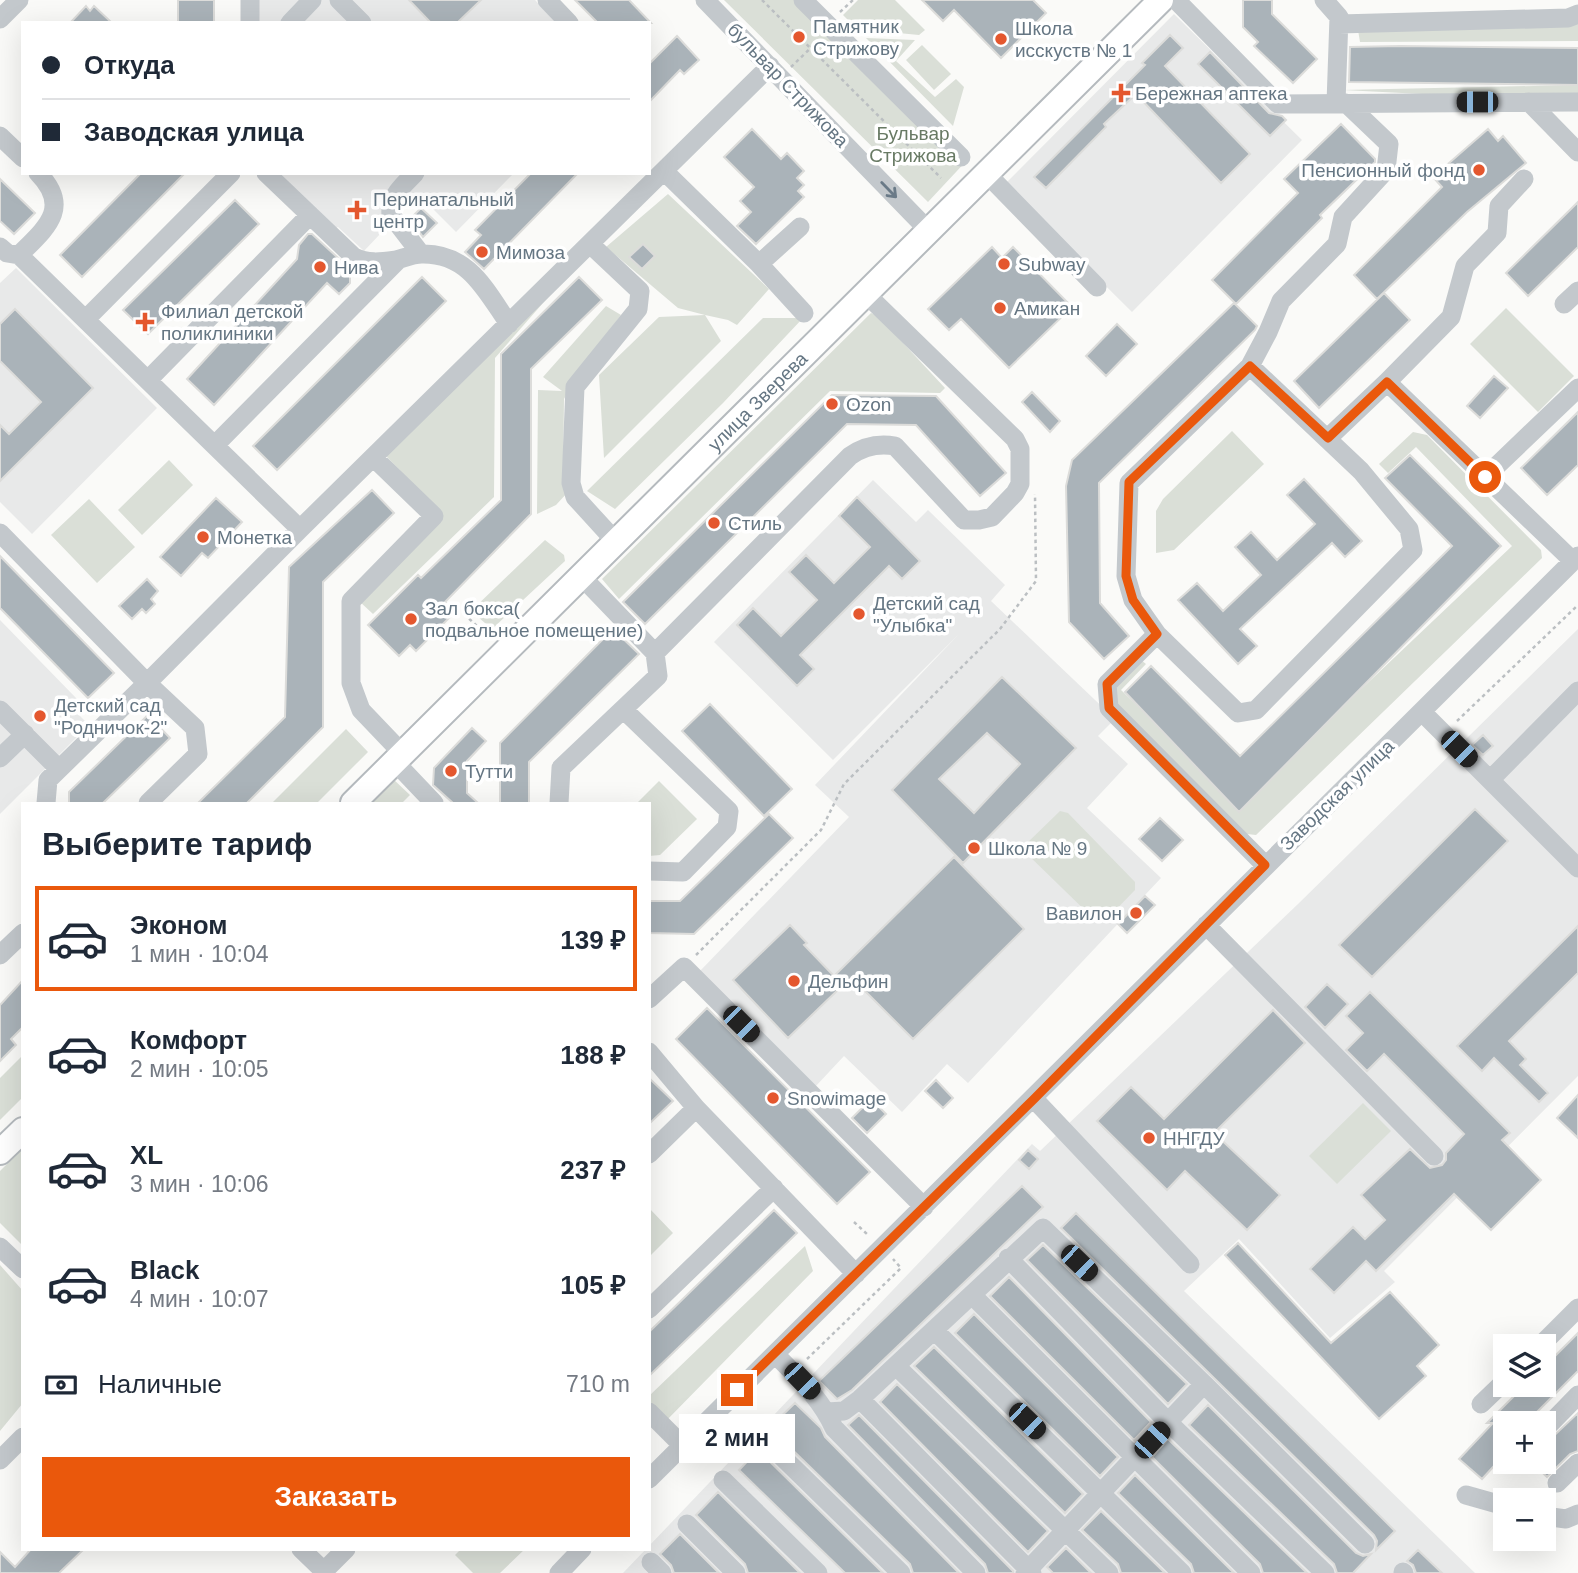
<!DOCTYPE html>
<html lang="ru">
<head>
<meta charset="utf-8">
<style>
  body { margin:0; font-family:Arial,sans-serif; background:#f2f2f3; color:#1f2937; height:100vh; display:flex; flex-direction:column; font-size:26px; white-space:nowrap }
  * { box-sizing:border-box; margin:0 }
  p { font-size:23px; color:#747a83 }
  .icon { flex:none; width:38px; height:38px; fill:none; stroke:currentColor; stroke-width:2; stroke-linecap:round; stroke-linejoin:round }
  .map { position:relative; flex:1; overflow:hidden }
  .sheet { position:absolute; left:21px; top:802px; width:630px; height:749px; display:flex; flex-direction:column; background:#fff; border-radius:0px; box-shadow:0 7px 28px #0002 }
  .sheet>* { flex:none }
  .hud { position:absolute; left:21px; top:21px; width:630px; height:154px; border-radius:0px; box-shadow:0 7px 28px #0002; display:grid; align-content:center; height:154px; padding:0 21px; background:#fff }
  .buttons { position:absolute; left:1493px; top:1334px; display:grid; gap:14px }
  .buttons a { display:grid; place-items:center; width:63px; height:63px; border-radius:0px; background:#fff; box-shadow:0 7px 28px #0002; font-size:35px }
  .end { position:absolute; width:32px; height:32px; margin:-16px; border:9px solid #ea580c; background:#fff; box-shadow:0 0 0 4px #fff }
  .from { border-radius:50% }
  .bubble { position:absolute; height:49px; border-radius:0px; background:#fff; box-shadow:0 7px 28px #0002; font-size:23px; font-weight:700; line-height:49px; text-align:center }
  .car { position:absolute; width:21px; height:42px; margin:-21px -10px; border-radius:9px; box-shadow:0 0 5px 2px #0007; background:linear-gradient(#222 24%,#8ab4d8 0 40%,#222 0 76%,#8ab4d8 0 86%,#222 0) }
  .hud b { display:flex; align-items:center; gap:24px; height:66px; font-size:26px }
  .hud b+b { border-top:2px solid #e0e1e3 }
  .hud i { width:18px; height:18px; background:#1f2937 }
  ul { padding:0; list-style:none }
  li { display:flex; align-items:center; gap:21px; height:105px; margin:0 14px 10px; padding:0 7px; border:4px solid transparent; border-radius:0px }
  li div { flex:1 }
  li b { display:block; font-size:26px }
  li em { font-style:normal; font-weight:700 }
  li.on { border-color:#ea580c }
  li>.icon { width:63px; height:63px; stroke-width:1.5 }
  h2 { padding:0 21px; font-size:32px; line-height:84px }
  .pay { display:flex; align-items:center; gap:18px; height:77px; padding:0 21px; font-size:26px }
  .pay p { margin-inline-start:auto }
  .primary-button { display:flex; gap:14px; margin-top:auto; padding:14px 21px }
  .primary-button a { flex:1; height:80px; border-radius:0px; background:#ea580c; color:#fff; font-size:28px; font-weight:700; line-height:80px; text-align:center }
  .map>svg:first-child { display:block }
  .built { fill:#e8e9e9 }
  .green { fill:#dadfd7 }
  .building { fill:#aab3b9; stroke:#dcdcda; stroke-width:2; fill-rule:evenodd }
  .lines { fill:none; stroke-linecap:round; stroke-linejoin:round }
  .major-casing { stroke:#b5babe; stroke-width:28 }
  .path { stroke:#bbbfc2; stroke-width:2.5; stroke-dasharray:3.5 3.5; stroke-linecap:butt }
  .minor { stroke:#c3c8cc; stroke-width:19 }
  .major { stroke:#fff; stroke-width:24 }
  .oneway { stroke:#6a7a87 }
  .route { stroke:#ea580c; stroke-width:9 }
  .poi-dot { fill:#e4572e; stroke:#fff; stroke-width:2.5 }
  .labels { text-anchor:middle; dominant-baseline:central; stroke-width:7; stroke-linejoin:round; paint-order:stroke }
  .poi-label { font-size:19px; fill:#657683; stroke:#fff; text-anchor:start }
  .street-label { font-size:19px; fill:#657683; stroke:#fff }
  .park-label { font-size:19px; fill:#687a64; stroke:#fff }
</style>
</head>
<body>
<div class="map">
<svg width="1578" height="1573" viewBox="0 0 1578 1573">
  <rect width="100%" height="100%" fill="#fafaf8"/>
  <!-- built -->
  <path class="built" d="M259 0H535L557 23H259Z
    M1174 14 1302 140 1132 312 1004 185Z
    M274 173H514L456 232 418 194 364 251 338 227 332 230Z
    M16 268 157 408 32 534 0 502V283Z
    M873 480 916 522 928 510 1005 585 991 601 1115 719 1098 736 1128 764 1087 808 1161 878 968 1083 947 1064 902 1112 844 1056 815 1087 700 971 849 817 815 785 959 634 833 760 714 642Z
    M0 620 77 699 70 706 89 725 0 814Z
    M1578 629V1076L1384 1271 1395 1282 1330 1338 1239 1239 1184 1291 1475 1573H623L646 1549H649V1546L1032 1144 1040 1151 1298 904Z"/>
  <!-- green -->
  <path class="green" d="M724 0H807L970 157 928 202Z
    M858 0H895L925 30 919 35 857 29 843 15Z
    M1578 23V41L1360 42 1358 30Z
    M866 38 915 40 896 61 935 97 956 79 964 87 953 126Z
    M922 45 951 74 934 90 906 60Z
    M1578 85V102L1343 90Z
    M668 194 769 289 737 325 728 320 705 315 721 341 604 458 599 375 659 317 705 315 678 308 606 247Z
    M571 271 495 358 494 497 373 614 359 601 439 511 386 456Z
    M606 306 621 315 578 372 564 399 563 479 568 492 556 505 537 514 538 390 562 391 543 377Z
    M1506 308 1574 376 1538 412 1470 344Z
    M871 313 878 316 945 388 940 393 830 391 619 599 602 579Z
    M763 318H803L723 403 615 509 587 491Z
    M1232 431 1264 464 1174 550 1156 553V511L1163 499Z
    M1413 432 1427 435 1541 550 1542 558 1256 835 1247 834 1115 705V684L1141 660 1146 664 1121 690 1240 804 1512 546 1416 447 1388 473 1379 464Z
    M169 460 193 485 142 535 118 510Z
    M89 499 135 547 97 583 51 535Z
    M545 540 564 555 565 561 492 629 471 611Z
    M346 729 368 752 317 803H272Z
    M392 778 410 795 402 803H367Z
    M659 781 697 819 660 855 649 856V803H637Z
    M1060 811 1068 813 1135 882V890L1103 923 1097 922 1025 852V845Z
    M23 1055V1097L0 1120V1078Z
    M1363 1103 1391 1131 1337 1184 1309 1156Z
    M23 1148V1246L0 1223V1171Z
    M649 1208 673 1233 649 1257Z
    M805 1246 813 1271 664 1423 649 1408V1396Z
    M0 1265 23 1291V1403L0 1431Z
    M461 1549H525L500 1573H473L455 1555Z"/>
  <!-- building -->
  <path class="building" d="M178 0H214V23H178Z
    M409 0H481L457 23H431Z
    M575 0H629L651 23H598Z
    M922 0H1033L1046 13 1001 58 954 10 943 21Z
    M1243 0H1272V14L1317 59 1293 83 1254 46 1258 42 1243 27Z
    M86 6 90 11 94 6 112 23H70Z
    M1170 35 1183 48 1165 66 1250 154 1221 183 1136 94 1104 124 1106 127 1046 188 1034 177 1145 65 1142 63Z
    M677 36 699 60 684 74 680 70 649 102V64Z
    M1400 46 1578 48V85L1349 82 1350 47Z
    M1210 52 1269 113 1282 116 1286 120 1270 136 1198 64Z
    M1341 124 1375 159V162L1320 215 1322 218 1236 304 1212 280 1298 193 1284 179Z
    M752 129 781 159 787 153 804 171 797 178 804 185 798 191 804 197 756 244 737 226 751 212 740 201 754 187 724 157Z
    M1488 129 1498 141 1503 136 1526 163 1467 212 1377 299 1354 275 1442 187 1433 177Z
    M141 173H185L82 277 60 255Z
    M531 173H578L484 269 465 252 481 235 475 230Z
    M0 179 35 213 14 234 0 221Z
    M235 200 259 224 148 334 123 310Z
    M1578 202V247L1528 296 1506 273Z
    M421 208 437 223 423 237 410 219Z
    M308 234H312L350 269V283L339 294 327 283 214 405 187 379 297 259 299 245Z
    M643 244 655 256 642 269 629 257Z
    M992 247 1002 258 1013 247 1072 307 1009 368 961 319 949 330 928 309Z
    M422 277 446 301 277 470 253 446Z
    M579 277 602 300 531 369V514L445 602 455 612 416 651 410 645 399 656 368 625 418 575 421 578 501 500V354Z
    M1384 293 1410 320 1319 408 1294 381Z
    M1234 303 1257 326 1255 330 1099 483 1100 603 1129 636 1104 659 1069 622 1066 486 1072 460Z
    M15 309 93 388 0 481V425L9 434 41 402 0 361V324Z
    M1117 324 1137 344 1106 376 1086 356Z
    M1494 376 1508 388 1480 418 1467 406Z
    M1032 392 1060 421 1050 432 1022 402Z
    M832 395 936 396 1006 473 980 496 916 425 847 424 645 624 623 602Z
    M1578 412V465L1547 495 1521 468Z
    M1410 455 1501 546 1239 812 1125 692 1151 666 1240 756 1452 546 1385 478Z
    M1304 479 1362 541 1345 557 1332 543 1240 629 1257 646 1238 664 1178 600 1197 583 1223 611 1261 575 1235 547 1251 532 1277 560 1315 524 1287 495Z
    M372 490 394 513 323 582V727L247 803H198L285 717 289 567Z
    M857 497 920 561 902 579 889 566 800 655 814 669 797 686 737 625 753 608 781 636 817 600 789 572 806 555 834 583 870 547 839 516Z
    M216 498 242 522 208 558 202 553 181 576 160 557Z
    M0 556 114 673 88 698 0 608Z
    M147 579 158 591 151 599 155 604 146 613 142 609 132 619 119 606Z
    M613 629 639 654 529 762V803H500V743Z
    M1002 677 1076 748 963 863 892 790ZM987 733 1020 764 974 813 939 779Z
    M710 704 792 789 764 816 682 731Z
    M148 715 170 738 103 803H69V792Z
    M472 728 486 741 467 761V793L478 803H453L433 785 434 768Z
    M1483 735 1493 746 1483 755 1472 745Z
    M1475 809 1508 841 1372 977 1339 945Z
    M769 814 793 838 694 934 649 933V901H680Z
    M1160 818 1183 840 1162 861 1139 839Z
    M954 857 1024 929 913 1039 855 981 846 990 842 986 788 1038 733 980 790 925 807 943 804 945 834 976Z
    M1145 896 1155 905 1127 933 1118 924Z
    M1578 926V973L1509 1041 1526 1059 1520 1065 1548 1093 1539 1102 1494 1058 1482 1071 1457 1046Z
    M23 980V1027L11 1039 16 1045 0 1061V1005Z
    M1327 984 1348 1004 1325 1028 1305 1007Z
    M1370 992 1510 1133 1502 1140 1541 1180 1491 1230 1454 1194 1376 1271 1366 1261 1334 1293 1310 1269 1353 1227 1365 1239 1385 1220 1361 1195 1410 1149 1430 1168 1442 1165 1446 1160V1153L1464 1134 1384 1054 1367 1071 1346 1050 1363 1033 1346 1016Z
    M707 1008 870 1172 837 1204 676 1039Z
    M1273 1010 1305 1043 1214 1133 1280 1195 1247 1230 1185 1171 1167 1190 1097 1121 1131 1087 1164 1119Z
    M649 1078 673 1101 649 1124Z
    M936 1080 953 1098 943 1108 925 1091Z
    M1578 1095V1138L1557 1118Z
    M871 1099 886 1114 867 1133 852 1118Z
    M1028 1150 1038 1159 1029 1169 1019 1160Z
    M1022 1186 1043 1207 852 1390 837 1399 819 1381Z
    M774 1210 797 1233 649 1376V1332Z
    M1076 1213 1395 1531 1376 1550 1377 1541 1374 1535 1061 1228Z
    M1238 1243 1331 1343 1390 1292 1439 1345 1417 1366 1426 1376 1379 1419 1225 1255Z
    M1043 1245 1187 1384 1168 1404 1027 1260Z
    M1009 1277 1151 1422 1134 1440 990 1296Z
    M974 1314 1118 1457 1100 1476 955 1333Z
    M1578 1333V1371L1526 1423H1505V1454L1482 1479 1459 1459 1493 1423H1487L1526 1384H1544V1367Z
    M934 1347 1083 1494 1065 1513 914 1366Z
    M897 1384 1048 1531 1028 1552 880 1402Z
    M795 1403 821 1428 825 1437 959 1573H913L910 1564 775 1433 777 1432 771 1426Z
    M1208 1405 1356 1553 1363 1556 1371 1554 1353 1573H1337L1334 1564 1189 1425Z
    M1578 1413V1451L1570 1454 1547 1477 1531 1461H1544V1445Z
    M859 1415 1013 1571V1573H988L985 1564 848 1425Z
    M1168 1439 1307 1573H1263L1260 1564 1152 1457Z
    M758 1450 883 1573H845L739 1470Z
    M1135 1475 1234 1573H1194L1191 1564 1118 1493Z
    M718 1492 800 1573H748L745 1564 696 1515Z
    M1101 1511 1165 1573H1121L1118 1564 1082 1530Z
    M680 1534 719 1573H674L671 1565 660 1554Z
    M1066 1548 1091 1573H1053L1047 1567Z
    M31 1549H84L59 1573H0V1552L15 1567Z
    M1418 1550 1442 1573H1416L1413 1565 1407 1561Z"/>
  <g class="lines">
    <defs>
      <g id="major">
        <path id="s1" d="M353 803 1161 0"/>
        <path d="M0 1152 23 1130"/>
      </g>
    </defs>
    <!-- major casing -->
    <use href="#major" class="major-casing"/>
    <!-- path -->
    <path class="path" d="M762 0 941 178
      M840 12 853 0
      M791 67 819 40
      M464 614 490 638
      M1457 721 1578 605
      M696 955 821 830 844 784 1000 629 1036 581 1035 494
      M854 1222 868 1235
      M807 1359 901 1268 893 1259"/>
    <!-- minor -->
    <path class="minor" d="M339 0 362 23
      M547 0 569 23
      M705 0 929 231
      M803 0 961 157
      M1176 0 1278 104 1578 102
      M1324 0 1339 17 1336 103
      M0 19 19 0
      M250 23V0
      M290 23 312 0
      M1339 24 1568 18 1578 14
      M1529 102 1578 152
      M0 136 23 158
      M664 171 759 264 804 313
      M266 173 354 257C368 264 381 262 396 260 404 258 413 254 422 254 469 253 486 291 509 324
      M415 173C403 186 389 196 391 215L421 254
      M987 174 1097 287
      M590 244 640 291 638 309 575 387 571 483 575 497 617 543
      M0 247 7 253 19 255C46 228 72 208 38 173
      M19 255 300 529
      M759 264 800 227
      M1564 304 1578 291
      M86 319 231 173
      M148 380 310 215
      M1387 382 1451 317 1465 266 1497 233 1499 206 1524 179
      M1328 438 1387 382 1573 561
      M215 445 399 259
      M374 458 434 516 351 601V683L361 710 403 754
      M1485 477 1578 388
      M0 533 147 683 300 529 770 66
      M1157 634 1238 713 1256 710 1413 550 1409 529 1361 471 1250 366
      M655 653 850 456C864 446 878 443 895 446L964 520H979L992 517 1015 493 1020 484V449L1015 439 865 293
      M0 710 59 769
      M624 710 729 811 727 827 683 872 649 871
      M1422 712 1578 868
      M0 758 25 734
      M395 762 434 803
      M1490 780 1578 691
      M46 803 48 780 147 683 195 728 198 754 148 803
      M559 803 561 768 658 676 655 653 582 577
      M1265 865 1109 708 1107 684 1157 634 1133 600 1126 576 1129 483 1250 366 1268 332 1281 301 1337 244 1343 217 1386 170 1389 144 1346 103
      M1206 925 1434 1156
      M0 955 23 933
      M649 999 684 967 924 1207
      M649 1052 696 1108 856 1274
      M1034 1099 1190 1264
      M649 1154 696 1108
      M0 1247 23 1269
      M1008 1258 1168 1422 1325 1573
      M972 1295 1251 1573
      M649 1309 774 1188
      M934 1330 1182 1573
      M1540 1346 1578 1308
      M775 1354C797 1377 821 1398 834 1428L976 1573
      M896 1366 1109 1573
      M1204 1384 1365 1544
      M860 1399 1032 1573
      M1481 1404 1505 1381
      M649 1412 682 1445
      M827 1412 844 1411 860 1399 1043 1228 1204 1384 1025 1573
      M1544 1430 1578 1395
      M766 1441 901 1573
      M0 1460 23 1437
      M649 1479 1578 556
      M723 1480 818 1573
      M1557 1483 1578 1463
      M1466 1495 1505 1506
      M1544 1516 1566 1519 1578 1514
      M687 1524 736 1573
      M301 1549 326 1573
      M651 1562 662 1573
      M324 1571 346 1549
      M1403 1572 1404 1573
      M559 1573 582 1549"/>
    <!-- major -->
    <use href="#major" class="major"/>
  </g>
  <!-- one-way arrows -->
  <defs><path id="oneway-shaft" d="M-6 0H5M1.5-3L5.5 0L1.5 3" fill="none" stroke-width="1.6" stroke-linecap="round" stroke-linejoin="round" transform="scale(1.75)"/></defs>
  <use class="oneway" href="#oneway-shaft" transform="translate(889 190) rotate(46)"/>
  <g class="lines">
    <!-- route -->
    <path class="route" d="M737 1390 1034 1099 1265 865 1109 708 1107 684 1157 634 1133 600 1126 576 1129 482 1250 366 1328 438 1387 382 1485 477"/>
  </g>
  <!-- markers -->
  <g class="poi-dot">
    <circle cx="799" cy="37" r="7"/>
    <circle cx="1001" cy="39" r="7"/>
    <path d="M1117.5 82.5h7v7h7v7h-7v7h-7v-7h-7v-7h7z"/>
    <circle cx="1479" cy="170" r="7"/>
    <path d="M353.5 199.5h7v7h7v7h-7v7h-7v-7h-7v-7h7z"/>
    <circle cx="482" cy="252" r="7"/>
    <circle cx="1004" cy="264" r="7"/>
    <circle cx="320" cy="267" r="7"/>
    <circle cx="1000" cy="308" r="7"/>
    <path d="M141.5 311.5h7v7h7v7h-7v7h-7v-7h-7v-7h7z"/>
    <circle cx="832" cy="404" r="7"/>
    <circle cx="714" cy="523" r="7"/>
    <circle cx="203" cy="537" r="7"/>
    <circle cx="859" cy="614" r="7"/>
    <circle cx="411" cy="619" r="7"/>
    <circle cx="40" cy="716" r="7"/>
    <circle cx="451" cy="771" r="7"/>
    <circle cx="974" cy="848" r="7"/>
    <circle cx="1136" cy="913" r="7"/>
    <circle cx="794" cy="981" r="7"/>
    <circle cx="773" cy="1098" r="7"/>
    <circle cx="1149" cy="1138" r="7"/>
  </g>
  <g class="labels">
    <!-- poi labels -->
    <g class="poi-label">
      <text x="813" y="26">Памятник<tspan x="813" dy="22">Стрижову</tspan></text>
      <text x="1015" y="28">Школа<tspan x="1015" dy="22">исскуств № 1</tspan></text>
      <text x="1135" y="93">Бережная аптека</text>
      <text x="1465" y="170" text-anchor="end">Пенсионный фонд</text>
      <text x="373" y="199">Перинатальный<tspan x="373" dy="22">центр</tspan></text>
      <text x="496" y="252">Мимоза</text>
      <text x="1018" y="264">Subway</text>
      <text x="334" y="267">Нива</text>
      <text x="1014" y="308">Амикан</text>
      <text x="161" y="311">Филиал детской<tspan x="161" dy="22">поликлиники</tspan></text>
      <text x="846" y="404">Ozon</text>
      <text x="728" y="523">Стиль</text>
      <text x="217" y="537">Монетка</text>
      <text x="873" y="603">Детский сад<tspan x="873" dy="22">"Улыбка"</tspan></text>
      <text x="425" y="608">Зал бокса(<tspan x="425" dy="22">подвальное помещение)</tspan></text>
      <text x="54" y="705">Детский сад<tspan x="54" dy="22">"Родничок-2"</tspan></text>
      <text x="465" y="771">Тутти</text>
      <text x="988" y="848">Школа № 9</text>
      <text x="1122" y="913" text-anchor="end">Вавилон</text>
      <text x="808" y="981">Дельфин</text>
      <text x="787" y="1098">Snowimage</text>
      <text x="1163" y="1138">ННГДУ</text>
    </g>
    <!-- street labels -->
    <g class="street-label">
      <text transform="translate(788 85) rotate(46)">бульвар Стрижова</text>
      <text stroke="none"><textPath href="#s1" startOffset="570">улица Зверева</textPath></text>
      <text transform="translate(1337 795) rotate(-44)">Заводская улица</text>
    </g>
    <!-- park labels -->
    <g class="park-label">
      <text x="913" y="133">Бульвар<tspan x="913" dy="22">Стрижова</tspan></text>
    </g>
  </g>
</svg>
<div class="buttons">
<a><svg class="icon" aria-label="layers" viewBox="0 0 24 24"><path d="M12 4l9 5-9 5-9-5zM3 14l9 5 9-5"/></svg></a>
<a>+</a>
<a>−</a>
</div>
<i class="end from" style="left:1485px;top:477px"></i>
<i class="end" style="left:737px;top:1390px"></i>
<div class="bubble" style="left:679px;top:1414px;width:116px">2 мин</div>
<i class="car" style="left:1477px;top:102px;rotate:270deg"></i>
<i class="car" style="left:1459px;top:749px;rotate:135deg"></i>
<i class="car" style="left:741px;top:1024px;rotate:135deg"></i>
<i class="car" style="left:1079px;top:1263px;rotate:134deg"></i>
<i class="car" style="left:802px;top:1381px;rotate:136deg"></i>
<i class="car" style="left:1027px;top:1421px;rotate:134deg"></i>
<i class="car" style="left:1152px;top:1440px;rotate:43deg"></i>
<div class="hud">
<b><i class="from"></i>Откуда</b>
<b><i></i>Заводская улица</b>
</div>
<section class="sheet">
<h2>Выберите тариф</h2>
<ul>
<li class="on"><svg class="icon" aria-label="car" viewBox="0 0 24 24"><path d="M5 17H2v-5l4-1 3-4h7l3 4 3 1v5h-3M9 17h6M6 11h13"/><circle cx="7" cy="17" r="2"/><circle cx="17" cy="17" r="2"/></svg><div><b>Эконом</b><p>1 мин · 10:04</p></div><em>139 ₽</em></li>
<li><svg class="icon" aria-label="car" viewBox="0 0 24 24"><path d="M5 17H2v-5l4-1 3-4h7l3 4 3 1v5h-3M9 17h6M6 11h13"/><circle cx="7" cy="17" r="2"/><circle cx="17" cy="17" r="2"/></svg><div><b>Комфорт</b><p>2 мин · 10:05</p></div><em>188 ₽</em></li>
<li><svg class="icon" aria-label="car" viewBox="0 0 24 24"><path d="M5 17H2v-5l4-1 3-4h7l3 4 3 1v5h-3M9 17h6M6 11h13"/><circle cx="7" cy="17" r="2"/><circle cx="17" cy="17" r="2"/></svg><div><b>XL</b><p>3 мин · 10:06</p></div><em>237 ₽</em></li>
<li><svg class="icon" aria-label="car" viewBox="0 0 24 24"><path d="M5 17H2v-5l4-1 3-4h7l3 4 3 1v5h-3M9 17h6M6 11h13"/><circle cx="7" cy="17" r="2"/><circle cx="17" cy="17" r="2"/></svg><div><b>Black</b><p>4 мин · 10:07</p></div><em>105 ₽</em></li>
</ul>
<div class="pay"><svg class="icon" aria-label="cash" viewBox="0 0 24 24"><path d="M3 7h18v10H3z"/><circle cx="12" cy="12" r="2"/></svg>Наличные<p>710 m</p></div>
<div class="primary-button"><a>Заказать</a></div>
</section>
</div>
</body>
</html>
